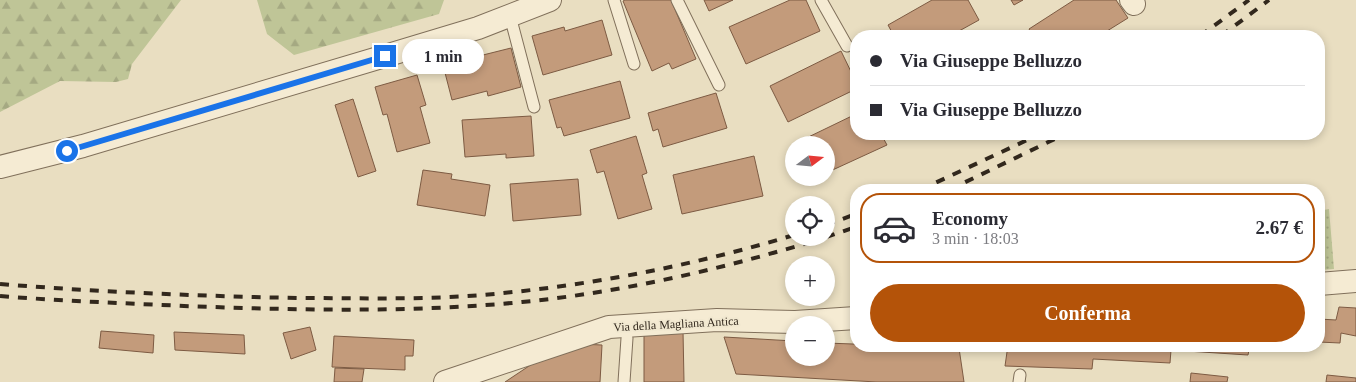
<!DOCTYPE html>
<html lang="it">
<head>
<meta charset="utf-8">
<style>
  body { margin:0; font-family:"Times New Roman",serif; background:#f7f7f7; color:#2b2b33; height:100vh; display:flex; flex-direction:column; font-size:19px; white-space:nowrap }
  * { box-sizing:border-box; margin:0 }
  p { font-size:16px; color:#7c7c81 }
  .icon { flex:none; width:28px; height:28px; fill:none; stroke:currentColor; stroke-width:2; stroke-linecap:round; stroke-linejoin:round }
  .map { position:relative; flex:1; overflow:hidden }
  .drawer { position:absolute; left:850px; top:184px; width:475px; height:168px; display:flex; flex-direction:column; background:#fff; border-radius:20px; box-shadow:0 2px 8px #0003 }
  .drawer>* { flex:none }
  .guide { position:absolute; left:850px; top:30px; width:475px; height:110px; border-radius:20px; box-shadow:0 2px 8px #0003; display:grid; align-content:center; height:110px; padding:0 20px; background:#fff }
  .needle { width:32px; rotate:74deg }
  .controls { position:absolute; left:785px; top:136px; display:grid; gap:10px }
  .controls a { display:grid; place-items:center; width:50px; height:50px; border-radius:50%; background:#fff; box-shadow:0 2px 8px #0003; font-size:25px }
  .end { position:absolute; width:22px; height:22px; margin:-11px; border:6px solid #1a73e8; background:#fff; box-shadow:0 0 0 2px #fff }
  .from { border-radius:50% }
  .bubble { position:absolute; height:35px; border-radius:18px; background:#fff; box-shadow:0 2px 8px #0003; font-size:16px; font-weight:800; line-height:35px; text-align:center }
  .guide b { display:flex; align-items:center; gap:18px; height:48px; font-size:19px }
  .guide b+b { border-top:1px solid #e1e1e2 }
  .guide i { width:12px; height:12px; background:#2b2b33 }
  ul { padding:9px 0 0; list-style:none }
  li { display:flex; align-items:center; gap:15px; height:70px; margin:0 10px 8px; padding:0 10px; border:2px solid #e1e1e2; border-radius:20px }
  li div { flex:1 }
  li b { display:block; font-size:19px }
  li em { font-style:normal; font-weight:800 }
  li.active { border-color:#b45309 }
  li>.icon { width:45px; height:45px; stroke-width:1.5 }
  .primary-button { display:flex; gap:10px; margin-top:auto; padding:10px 20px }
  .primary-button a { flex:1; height:58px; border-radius:30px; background:#b45309; color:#fff; font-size:20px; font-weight:800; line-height:58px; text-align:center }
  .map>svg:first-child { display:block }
  .forest { fill:url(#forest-firs) }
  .park { fill:url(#park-dots) }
  .building { fill:#c39b7b; stroke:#7d5b43 }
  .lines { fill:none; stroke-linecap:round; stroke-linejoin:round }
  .lane-casing { stroke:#80705b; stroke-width:13 }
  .street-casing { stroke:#80705b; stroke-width:24 }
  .lane { stroke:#f5ebd3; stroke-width:11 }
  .street { stroke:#f5ebd3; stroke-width:22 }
  .rail { stroke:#32281d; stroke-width:4; stroke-dasharray:9 9; stroke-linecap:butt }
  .route { stroke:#1a73e8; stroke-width:6 }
  .labels { text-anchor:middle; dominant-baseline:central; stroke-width:4; stroke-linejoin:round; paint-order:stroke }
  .street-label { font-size:12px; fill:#32281d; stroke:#f1e8d0 }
</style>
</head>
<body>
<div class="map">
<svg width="1356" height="382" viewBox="0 0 1356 382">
  <defs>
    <pattern id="forest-firs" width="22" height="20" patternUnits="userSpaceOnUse" patternTransform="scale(1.25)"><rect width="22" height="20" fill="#bfc597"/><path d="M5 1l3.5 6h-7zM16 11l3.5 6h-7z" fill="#a5a982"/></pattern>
    <pattern id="park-dots" width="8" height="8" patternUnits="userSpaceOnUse" patternTransform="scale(1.25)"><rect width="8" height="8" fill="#bfc597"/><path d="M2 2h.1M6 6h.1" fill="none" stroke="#a5a982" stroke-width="1.8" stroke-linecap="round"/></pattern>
  </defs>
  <rect width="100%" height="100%" fill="#e9dec1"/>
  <!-- forest -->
  <path class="forest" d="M0 0H181L132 64 128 79 116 82 60 81 0 112Z
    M257 0H444L439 14 294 55 267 34Z"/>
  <!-- park -->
  <path class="park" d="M1329 209 1334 269 1319 270V211Z"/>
  <!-- building -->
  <path class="building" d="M625 0H671L696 59 672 69 669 63 652 71 623 1Z
    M704 0H733L709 11Z
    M790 0H806L820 31 746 64 729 27Z
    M932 0H968L979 20 950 36H894L888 25Z
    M1011 0H1023L1014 5Z
    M1074 0H1116L1128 18 1099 36H1033L1029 29Z
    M602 20 612 55 543 75 532 36 564 27 565 31Z
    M511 48 521 87 488 96 487 91 452 100 443 65Z
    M841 51 856 82V89L788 122 770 86Z
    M417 75 426 105 420 107 430 143 397 152 387 114 383 115 375 87Z
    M620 81 630 118 564 136 561 127 557 128 549 100Z
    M716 93 727 128 663 147 658 129 653 131 648 113Z
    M353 99 376 171 358 177 335 105Z
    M856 114V134H881L887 145 826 173V145H797L796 143Z
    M531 116 534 156 506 158V154L465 157 462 120Z
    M636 136 647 173 642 175 652 209 618 219 604 171 597 173 590 150Z
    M754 156 763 196 682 214 673 175Z
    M423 170 452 174 451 179 490 185 485 216 417 205Z
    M578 179 581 215 513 221 510 184Z
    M1339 307 1356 308V336L1341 333 1340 343 1319 342V319L1336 320Z
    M310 327 316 350 291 359 283 333Z
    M101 331 154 335 153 353 99 348Z
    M683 331 684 382H644V332Z
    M174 332 244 335 245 354 175 350Z
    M334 336 414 340 413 356H405V370L332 367Z
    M724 337 794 341V358H826V343L959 348 964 382H877L736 374Z
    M579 344 602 345 600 382H505L532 364Z
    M1008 345H1250L1248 355 1171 350 1170 363 1093 359 1092 369 1005 366Z
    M335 368 364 369 362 382H334Z
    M1191 373 1228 377 1227 382H1190Z
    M1327 375 1356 378V382H1326Z"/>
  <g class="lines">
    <defs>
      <path id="lane" d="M614 0 634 64
        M677 0 719 85
        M821 0 847 46
        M510 16 534 107
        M624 382 627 338
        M1019 382 1020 375"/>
      <path id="street" d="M1131 0 1134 4
        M0 167 83 146 385 56 478 28 550 0
        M1319 284 1356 281
        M445 382 609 327 717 320 795 322 856 318"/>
    </defs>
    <!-- lane casing -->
    <use href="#lane" class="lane-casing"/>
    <!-- street casing -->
    <use href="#street" class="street-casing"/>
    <!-- lane -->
    <use href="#lane" class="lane"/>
    <!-- street -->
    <use href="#street" class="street"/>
    <!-- rail -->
    <path class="rail" d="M1200 36 1249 0
      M1221 36 1269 0
      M920 190 1040 134
      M949 190 1065 134
      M826 225 856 214
      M826 237 856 227
      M0 284C99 292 198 296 297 298 359 298 421 300 482 295 588 286 692 266 794 235
      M0 296C61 301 122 303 184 306 296 310 410 313 522 302 625 292 726 268 824 238"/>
  </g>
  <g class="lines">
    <!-- route -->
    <path class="route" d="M67 151 385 56"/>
  </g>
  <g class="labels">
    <!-- street labels -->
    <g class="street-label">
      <text transform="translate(676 324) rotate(-3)">Via della Magliana Antica</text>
    </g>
  </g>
</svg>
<div class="controls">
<a><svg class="needle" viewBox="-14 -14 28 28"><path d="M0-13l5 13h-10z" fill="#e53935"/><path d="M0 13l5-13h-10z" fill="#7c7c81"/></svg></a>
<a><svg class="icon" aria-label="locate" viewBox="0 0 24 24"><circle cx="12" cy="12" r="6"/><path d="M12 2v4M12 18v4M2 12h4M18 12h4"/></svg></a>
<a>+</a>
<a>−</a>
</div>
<i class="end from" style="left:67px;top:151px"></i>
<i class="end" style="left:385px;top:56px"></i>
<div class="bubble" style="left:402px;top:39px;width:82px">1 min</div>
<div class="guide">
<b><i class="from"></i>Via Giuseppe Belluzzo</b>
<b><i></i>Via Giuseppe Belluzzo</b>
</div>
<section class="drawer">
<ul>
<li class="active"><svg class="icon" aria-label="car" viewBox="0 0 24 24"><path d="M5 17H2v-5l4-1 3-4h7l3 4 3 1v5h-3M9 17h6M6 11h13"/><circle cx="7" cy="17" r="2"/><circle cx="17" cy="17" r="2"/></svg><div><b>Economy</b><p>3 min · 18:03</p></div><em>2.67 €</em></li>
</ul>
<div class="primary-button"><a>Conferma</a></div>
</section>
</div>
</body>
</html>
